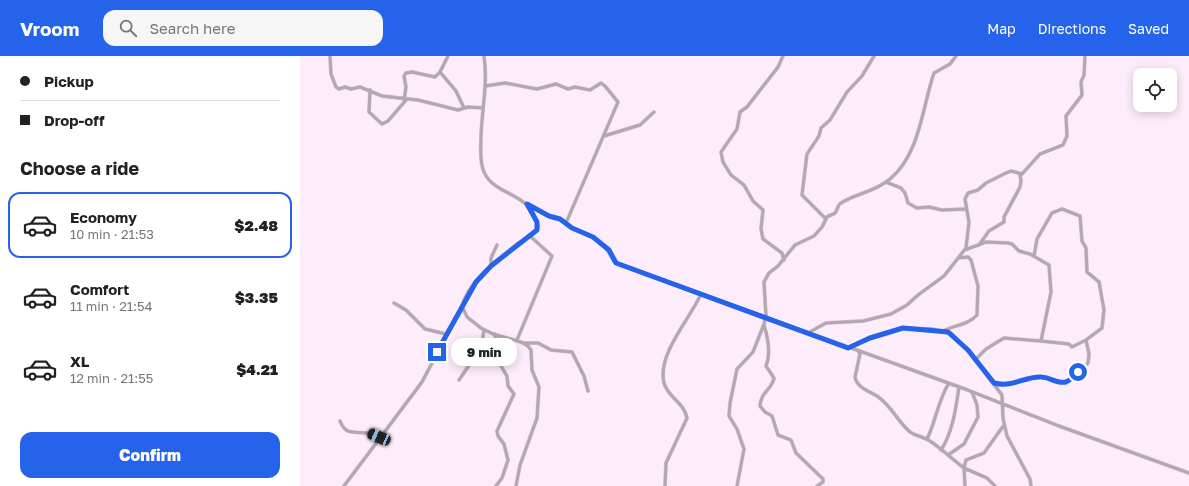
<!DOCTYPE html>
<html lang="en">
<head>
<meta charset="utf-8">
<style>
  body { margin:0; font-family:"Golos Text",sans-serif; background:#f6f6f6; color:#222; height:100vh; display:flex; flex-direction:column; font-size:15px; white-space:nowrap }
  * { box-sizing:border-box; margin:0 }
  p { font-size:13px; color:#767676 }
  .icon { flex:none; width:22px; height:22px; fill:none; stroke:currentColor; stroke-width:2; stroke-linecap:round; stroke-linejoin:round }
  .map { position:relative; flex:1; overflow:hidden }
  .side { display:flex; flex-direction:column; background:#fff; width:300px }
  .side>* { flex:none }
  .top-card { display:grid; align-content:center; height:88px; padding:0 20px; background:#fff }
  .controls { position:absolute; left:833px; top:12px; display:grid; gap:8px }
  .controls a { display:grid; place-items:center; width:44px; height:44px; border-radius:8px; background:#fff; box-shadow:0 2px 10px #0003; font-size:20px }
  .end { position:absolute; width:18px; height:18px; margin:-9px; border:5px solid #2563eb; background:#fff; box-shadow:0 0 0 2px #fff }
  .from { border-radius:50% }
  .bubble { position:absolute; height:28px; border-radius:12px; background:#fff; box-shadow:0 2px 10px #0003; font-size:13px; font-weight:800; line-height:28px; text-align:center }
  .car { position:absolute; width:12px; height:24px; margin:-12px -6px; border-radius:5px; box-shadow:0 0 3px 1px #0007; background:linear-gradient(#222 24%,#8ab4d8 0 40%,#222 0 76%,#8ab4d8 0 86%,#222 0) }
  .top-card b { display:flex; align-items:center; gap:14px; height:38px; font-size:15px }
  .top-card b+b { border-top:1px solid #e0e0e0 }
  .top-card i { width:10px; height:10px; background:#222 }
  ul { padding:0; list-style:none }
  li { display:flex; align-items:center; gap:12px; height:66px; margin:0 8px 6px; padding:0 12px; border:2px solid transparent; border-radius:12px }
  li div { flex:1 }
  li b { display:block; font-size:15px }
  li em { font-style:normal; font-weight:800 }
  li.selected { border-color:#2563eb }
  li>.icon { width:36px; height:36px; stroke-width:1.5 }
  h2 { padding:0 20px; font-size:18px; line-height:48px }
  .cta { display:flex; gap:8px; margin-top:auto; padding:8px 20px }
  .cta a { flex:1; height:46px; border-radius:12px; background:#2563eb; color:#fff; font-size:16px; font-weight:800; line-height:46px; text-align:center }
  header { display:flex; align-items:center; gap:24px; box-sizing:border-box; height:56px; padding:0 20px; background:#2563eb; color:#fff }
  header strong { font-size:19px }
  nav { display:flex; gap:22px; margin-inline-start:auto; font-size:14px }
  .search { width:280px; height:36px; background:#f6f6f6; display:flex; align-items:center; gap:10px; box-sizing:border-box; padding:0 14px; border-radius:12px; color:#767676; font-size:15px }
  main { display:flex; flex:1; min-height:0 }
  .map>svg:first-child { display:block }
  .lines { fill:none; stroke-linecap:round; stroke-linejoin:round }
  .minor-casing { stroke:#d8c9d5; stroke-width:4 }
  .minor { stroke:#b3a8b1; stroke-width:3 }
  .route { stroke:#2563eb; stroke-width:5 }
</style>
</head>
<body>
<header>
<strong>Vroom</strong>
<div class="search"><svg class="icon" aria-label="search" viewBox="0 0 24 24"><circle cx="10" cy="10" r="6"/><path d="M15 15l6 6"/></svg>Search here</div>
<nav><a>Map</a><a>Directions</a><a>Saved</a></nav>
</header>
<main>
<section class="side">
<div class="top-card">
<b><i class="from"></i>Pickup</b>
<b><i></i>Drop-off</b>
</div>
<h2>Choose a ride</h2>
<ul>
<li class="selected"><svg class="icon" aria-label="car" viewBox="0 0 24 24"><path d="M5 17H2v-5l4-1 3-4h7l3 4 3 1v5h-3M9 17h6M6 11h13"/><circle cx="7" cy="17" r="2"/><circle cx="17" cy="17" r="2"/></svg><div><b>Economy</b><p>10 min · 21:53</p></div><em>$2.48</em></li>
<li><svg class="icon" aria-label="car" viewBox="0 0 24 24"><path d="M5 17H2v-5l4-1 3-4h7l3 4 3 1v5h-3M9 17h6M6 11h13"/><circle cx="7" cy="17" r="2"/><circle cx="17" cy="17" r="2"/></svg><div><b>Comfort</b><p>11 min · 21:54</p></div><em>$3.35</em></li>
<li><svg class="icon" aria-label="car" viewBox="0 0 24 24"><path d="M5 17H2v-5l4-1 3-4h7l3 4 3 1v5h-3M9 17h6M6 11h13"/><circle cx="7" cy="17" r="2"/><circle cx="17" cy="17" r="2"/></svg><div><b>XL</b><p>12 min · 21:55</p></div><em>$4.21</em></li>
</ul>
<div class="cta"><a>Confirm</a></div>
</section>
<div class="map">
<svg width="889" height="430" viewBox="0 0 889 430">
  <rect width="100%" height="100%" fill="#fdedfa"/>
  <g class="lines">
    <defs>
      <path id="minor" d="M30 0 31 18 36 31 39 33 45 31 51 33 60 31 82 40 118 44 158 54 168 51 183 52
        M148 0 140 16 156 35 164 52
        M184 0C188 26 182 53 181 80 181 91 179 105 184 116 195 141 231 135 238 170 236 179 224 183 217 188 198 204 169 224 162 250L167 261 181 272 193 278 221 286 228 290 231 294 232 314 239 331 237 362 220 409 216 430
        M483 0 478 11 447 51 440 56 437 73 421 96 423 106 431 119 444 129 453 145 463 154 461 173 463 183 482 197 484 204
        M185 30 205 27 237 33 256 28 268 33 275 31 290 34 301 27 305 30 318 46 266 167
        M70 34 69 56 82 68 88 65 107 43
        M104 44 106 31 104 20 106 17 112 16 135 21 140 16
        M304 80 340 69 354 56
        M586 126 601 132 605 137 608 147 617 152 629 151 642 154 666 153
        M227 148 249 160 260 163 272 172 293 181 306 192 314 205 318 208 665 333 759 370 889 417
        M526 163 502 139 507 98 519 80 521 72 530 64 547 36 562 20 574 0
        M679 189 689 175 704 166V161L720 131 721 125 720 119
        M665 194 686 186 708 187 712 188 719 195 730 198 749 209 751 236 741 285 704 282 686 293 675 304
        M191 210V202L197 189
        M94 247 106 254 125 273 146 278
        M464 269C468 282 471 298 466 310L474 322C472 334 461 335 460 350L465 356 472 360 478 379 491 384 496 397 523 423V426L517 430
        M643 275C655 269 668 269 677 259L678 230 671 204 668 201 658 202
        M508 277 526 267 563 265 591 258 607 249 618 239 644 220 666 192 669 166 665 143 668 137 678 134 686 127 706 117 711 115 722 118 740 98 763 89 767 80 766 60 782 39 781 26 784 19 785 0
        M195 278 198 305 207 320 208 330 214 338 197 375 198 380 204 388 208 404 202 422 196 430
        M217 284 252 200 230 180
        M741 285 769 288 772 291 786 284
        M224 287H238L251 294 272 296 284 320 288 335
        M549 292 568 282 603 272 632 273 651 277 669 296 702 339 703 362 707 380 730 423 731 430
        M559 296 560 298 555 321C557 332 569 335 577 340 592 350 597 365 610 376 616 380 624 381 630 385 642 393 652 403 664 412L665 430
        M159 324 172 305 180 300 184 274
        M694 327C711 332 724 322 740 321 749 320 757 329 767 325 774 323 783 313 788 307L789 298 786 284 802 272 804 254 799 226 787 216 786 192 782 185 780 160 762 153 752 157 737 183 734 200
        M40 365C46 380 54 375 67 377 71 377 75 379 79 381
        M627 383C636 365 638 344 649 327
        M641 394C653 376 656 351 659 331
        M648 399 664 388 678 361 677 349 672 336
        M44 430 122 326 162 250
        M365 430 366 407 387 362C384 346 368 342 364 327 357 298 390 263 401 238
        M437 430 444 393 437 373 429 360 430 347 437 313 453 296 464 268 466 260 464 226 469 217 478 210 495 189 514 180 522 171 527 161C529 159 533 159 535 157 538 154 537 149 541 147 557 137 575 136 590 123 620 98 622 52 634 17L650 8 656 0
        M695 430 687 422 664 412 666 404 684 397 704 369"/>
    </defs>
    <!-- minor casing -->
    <use href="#minor" class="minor-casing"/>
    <!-- minor -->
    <use href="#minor" class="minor"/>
  </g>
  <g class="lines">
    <!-- route -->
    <path class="route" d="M137 296 176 226 191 210 237 174V166L227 148 249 160 260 163 272 172 293 181 309 194 316 207 548 292 570 282 603 272 648 276 668 294 694 327C713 332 725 320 741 321 749 321 757 328 766 326 771 324 775 319 778 316"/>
  </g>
</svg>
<div class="controls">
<a><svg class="icon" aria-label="locate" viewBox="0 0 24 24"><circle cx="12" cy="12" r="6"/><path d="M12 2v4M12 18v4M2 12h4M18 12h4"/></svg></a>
</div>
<i class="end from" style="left:778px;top:316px"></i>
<i class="end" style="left:137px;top:296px"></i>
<div class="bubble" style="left:151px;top:282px;width:66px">9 min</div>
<i class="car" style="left:79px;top:381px;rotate:293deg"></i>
</div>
</main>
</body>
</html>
